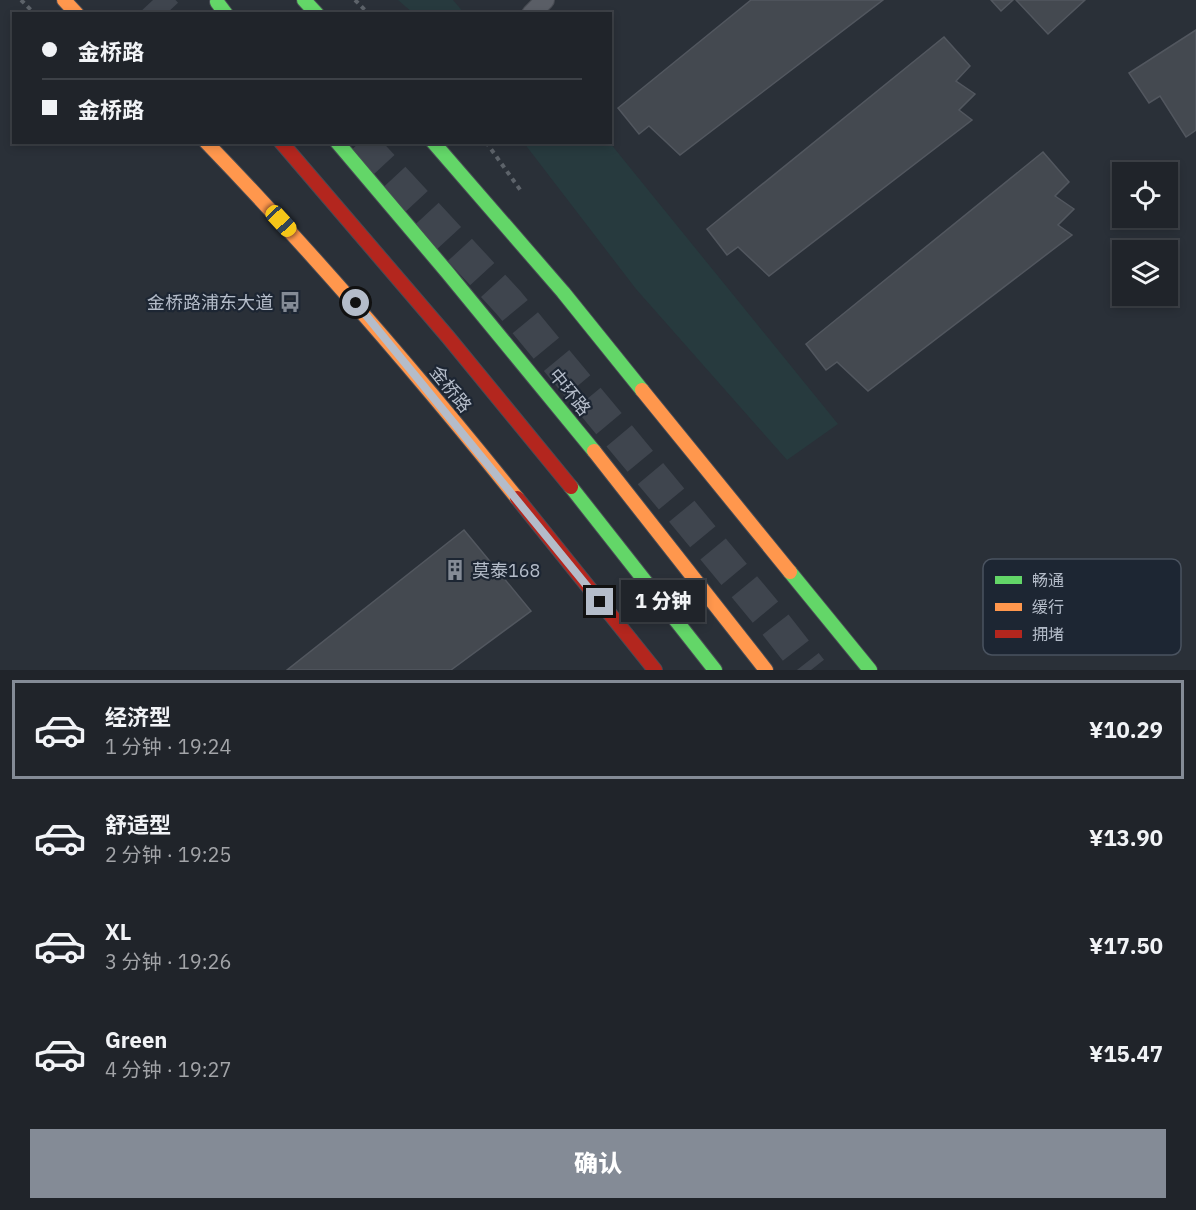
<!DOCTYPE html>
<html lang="zh">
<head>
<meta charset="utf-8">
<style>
  body { margin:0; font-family:"IBM Plex Sans","Noto Sans SC",sans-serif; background:#2d3036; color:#f1f3f6; height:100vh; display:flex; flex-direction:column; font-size:22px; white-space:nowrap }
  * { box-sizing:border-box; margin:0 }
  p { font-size:20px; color:#a2a4a8 }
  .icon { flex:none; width:33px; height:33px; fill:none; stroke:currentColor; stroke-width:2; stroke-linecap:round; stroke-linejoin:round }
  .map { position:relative; height:670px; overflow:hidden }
  .drawer { display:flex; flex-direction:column; background:#20242a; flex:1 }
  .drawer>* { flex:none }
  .banner { position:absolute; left:12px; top:12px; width:600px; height:132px; border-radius:0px; box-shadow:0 3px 9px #0003,0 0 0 2px #3d4147; display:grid; align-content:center; height:132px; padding:0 30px; background:#20242a }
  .fabs { position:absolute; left:1112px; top:162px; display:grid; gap:12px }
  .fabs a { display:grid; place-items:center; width:66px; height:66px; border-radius:0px; background:#20242a; box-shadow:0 3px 9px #0003,0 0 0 2px #3d4147; font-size:30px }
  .end { position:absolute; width:27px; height:27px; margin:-14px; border:8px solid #b4bcc9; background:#111; box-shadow:0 0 0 3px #111 }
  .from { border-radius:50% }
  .bubble { position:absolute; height:42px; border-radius:0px; background:#20242a; box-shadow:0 3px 9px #0003,0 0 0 2px #3d4147; font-size:20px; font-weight:800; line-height:42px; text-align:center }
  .car { position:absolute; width:18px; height:36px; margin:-18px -9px; border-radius:8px; box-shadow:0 0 4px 2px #0007; background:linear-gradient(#f5c518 24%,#345 0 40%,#f5c518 0 76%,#345 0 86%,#f5c518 0) }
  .banner b { display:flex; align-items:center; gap:21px; height:57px; font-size:22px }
  .banner b+b { border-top:2px solid #3d4147 }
  .banner i { width:15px; height:15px; background:#f1f3f6 }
  ul { padding:10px 0 0; list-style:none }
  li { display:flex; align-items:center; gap:18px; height:99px; margin:0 12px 9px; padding:0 18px; border:3px solid transparent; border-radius:0px }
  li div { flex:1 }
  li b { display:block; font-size:22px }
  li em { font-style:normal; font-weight:800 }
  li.selected { border-color:#848b96 }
  li>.icon { width:54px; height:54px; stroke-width:1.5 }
  .cta { display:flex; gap:12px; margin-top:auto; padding:12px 30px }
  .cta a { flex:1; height:69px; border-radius:0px; background:#848b96; color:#fff; font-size:24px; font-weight:800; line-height:69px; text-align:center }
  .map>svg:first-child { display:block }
  .green { fill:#273a3e }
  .building { fill:#444950; stroke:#52575f; stroke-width:1.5 }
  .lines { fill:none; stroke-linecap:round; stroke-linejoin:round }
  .highway-tunnel { stroke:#3f454e; stroke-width:33; stroke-dasharray:33 16; stroke-linecap:butt }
  .lane-casing { stroke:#484c53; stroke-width:20 }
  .fast-casing { stroke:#484c55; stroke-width:16 }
  .slow-casing { stroke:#484c55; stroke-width:16 }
  .jam-casing { stroke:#484c55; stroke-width:16 }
  .path { stroke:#5d636a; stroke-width:4; stroke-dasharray:4.5 4.5; stroke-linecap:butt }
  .lane { stroke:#5a5e66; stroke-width:18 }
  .fast { stroke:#63d668; stroke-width:14 }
  .slow { stroke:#ff974d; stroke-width:14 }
  .jam { stroke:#b3261e; stroke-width:14 }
  .route { stroke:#b4bcc9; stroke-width:8 }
  .labels { text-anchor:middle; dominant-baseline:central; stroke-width:4.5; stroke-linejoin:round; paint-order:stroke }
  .poi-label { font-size:18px; fill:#b4bcc9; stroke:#1d2633; text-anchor:end }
  .street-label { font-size:18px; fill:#b4bcc9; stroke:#1d2633 }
  .key { fill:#1d2633; stroke:#4a5360; stroke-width:1.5 }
  .key-label { font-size:16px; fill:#b4bcc9 }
</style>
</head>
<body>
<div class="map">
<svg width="1196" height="670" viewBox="0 0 1196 670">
  <rect width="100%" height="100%" fill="#2a3038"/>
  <!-- green -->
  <path class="green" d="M398 0H453L464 13H413Z
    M524 143H610L838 424 787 460 636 289Z"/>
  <!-- building -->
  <path class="building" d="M751 0H883L680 155 649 126 639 134 618 108Z
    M991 0H1013L1001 11Z
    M1016 0H1085L1048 34Z
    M1196 30V130L1186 137 1160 96 1149 103 1129 73Z
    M944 37 970 66 956 81 975 94 959 110 972 120 769 276 738 247 727 255 707 229Z
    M1043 152 1069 182 1055 196 1074 209 1058 225 1072 235 868 391 837 362 826 370 806 344Z
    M464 530 531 611 451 670H287Z"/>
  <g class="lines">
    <!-- highway-tunnel -->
    <path class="highway-tunnel" d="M153 0 166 14
      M360 142 508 302 772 620 811 670"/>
    <defs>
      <path id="lane" d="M531 14 545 0"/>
      <path id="fast" d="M304 0 317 14
        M217 2 226 14
        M337 142 447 272 594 451
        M433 142 563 292 642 390
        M571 487 715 670
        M790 572 870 670"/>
      <path id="slow" d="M64 0 77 14
        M206 142C316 256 418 375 517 498
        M642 390 790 572
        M594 451 766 670"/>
      <path id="jam" d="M281 142 448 337 571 487
        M517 498 655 670"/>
    </defs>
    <!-- lane casing -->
    <use href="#lane" class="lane-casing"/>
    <!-- fast casing -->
    <use href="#fast" class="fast-casing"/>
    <!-- slow casing -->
    <use href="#slow" class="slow-casing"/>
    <!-- jam casing -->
    <use href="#jam" class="jam-casing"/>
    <!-- path -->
    <path class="path" d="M21 0 33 12
      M355 0 369 14
      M486 142 521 191"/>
    <!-- lane -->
    <use href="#lane" class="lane"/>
    <!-- fast -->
    <use href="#fast" class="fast"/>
    <!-- slow -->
    <use href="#slow" class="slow"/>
    <!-- jam -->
    <use href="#jam" class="jam"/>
  </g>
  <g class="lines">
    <!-- route -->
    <path class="route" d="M356 303 600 602"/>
  </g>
  <!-- icons -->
  <defs>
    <symbol id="bus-bare" viewBox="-9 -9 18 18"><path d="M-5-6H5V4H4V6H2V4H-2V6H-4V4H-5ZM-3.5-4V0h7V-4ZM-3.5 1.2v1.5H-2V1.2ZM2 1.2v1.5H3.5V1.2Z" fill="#848b96" stroke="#1d2633" stroke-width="2.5" paint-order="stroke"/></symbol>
    <symbol id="building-bare" viewBox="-9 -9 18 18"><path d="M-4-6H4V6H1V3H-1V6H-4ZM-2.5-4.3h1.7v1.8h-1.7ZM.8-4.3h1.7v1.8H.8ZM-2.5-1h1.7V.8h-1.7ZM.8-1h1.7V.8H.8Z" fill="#848b96" stroke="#1d2633" stroke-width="2.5" paint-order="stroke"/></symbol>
  </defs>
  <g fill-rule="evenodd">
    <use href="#bus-bare" x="275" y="287" width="30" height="30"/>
    <use href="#building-bare" x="440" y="555" width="30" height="30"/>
  </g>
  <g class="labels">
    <!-- poi labels -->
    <g class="poi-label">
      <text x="273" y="302">金桥路浦东大道</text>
      <text x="472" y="570" text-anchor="start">莫泰168</text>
    </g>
    <!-- street labels -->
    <g class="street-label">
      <text transform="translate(451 389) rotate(51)">金桥路</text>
      <text transform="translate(570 392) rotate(51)">中环路</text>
    </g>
  </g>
  <!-- legend -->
  <rect x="983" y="559" width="198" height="96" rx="9" class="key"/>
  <rect x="995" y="576" width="27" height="8" fill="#63d668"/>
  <rect x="995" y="603" width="27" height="8" fill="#ff974d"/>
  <rect x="995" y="630" width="27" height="8" fill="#b3261e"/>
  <g class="key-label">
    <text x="1032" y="586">畅通</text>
    <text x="1032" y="613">缓行</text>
    <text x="1032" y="640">拥堵</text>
  </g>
</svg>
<div class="fabs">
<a><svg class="icon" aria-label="locate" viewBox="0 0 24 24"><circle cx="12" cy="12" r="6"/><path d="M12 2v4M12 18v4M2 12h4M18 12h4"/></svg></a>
<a><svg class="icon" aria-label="layers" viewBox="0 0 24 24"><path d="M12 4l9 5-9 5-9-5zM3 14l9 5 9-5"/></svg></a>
</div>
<i class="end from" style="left:356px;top:303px"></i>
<i class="end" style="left:600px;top:602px"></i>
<div class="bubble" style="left:621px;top:580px;width:84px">1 分钟</div>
<i class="car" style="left:281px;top:221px;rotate:137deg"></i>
<div class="banner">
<b><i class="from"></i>金桥路</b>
<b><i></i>金桥路</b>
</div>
</div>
<section class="drawer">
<ul>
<li class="selected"><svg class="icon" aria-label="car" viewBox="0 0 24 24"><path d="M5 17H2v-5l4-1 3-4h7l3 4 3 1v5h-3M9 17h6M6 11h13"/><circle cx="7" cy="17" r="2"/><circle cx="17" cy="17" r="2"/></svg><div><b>经济型</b><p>1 分钟 · 19:24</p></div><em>¥10.29</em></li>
<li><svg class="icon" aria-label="car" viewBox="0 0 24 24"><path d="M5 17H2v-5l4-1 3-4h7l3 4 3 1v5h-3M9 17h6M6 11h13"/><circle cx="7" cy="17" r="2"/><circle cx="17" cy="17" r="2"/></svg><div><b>舒适型</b><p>2 分钟 · 19:25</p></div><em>¥13.90</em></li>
<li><svg class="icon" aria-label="car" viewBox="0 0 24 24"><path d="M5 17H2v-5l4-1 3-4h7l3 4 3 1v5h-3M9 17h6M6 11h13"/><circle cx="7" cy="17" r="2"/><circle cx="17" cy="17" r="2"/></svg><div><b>XL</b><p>3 分钟 · 19:26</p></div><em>¥17.50</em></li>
<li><svg class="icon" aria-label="car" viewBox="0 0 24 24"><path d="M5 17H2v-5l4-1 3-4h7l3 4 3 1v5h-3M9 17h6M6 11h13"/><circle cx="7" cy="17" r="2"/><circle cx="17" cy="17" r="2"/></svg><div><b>Green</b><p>4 分钟 · 19:27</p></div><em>¥15.47</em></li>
</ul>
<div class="cta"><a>确认</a></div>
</section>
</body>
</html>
